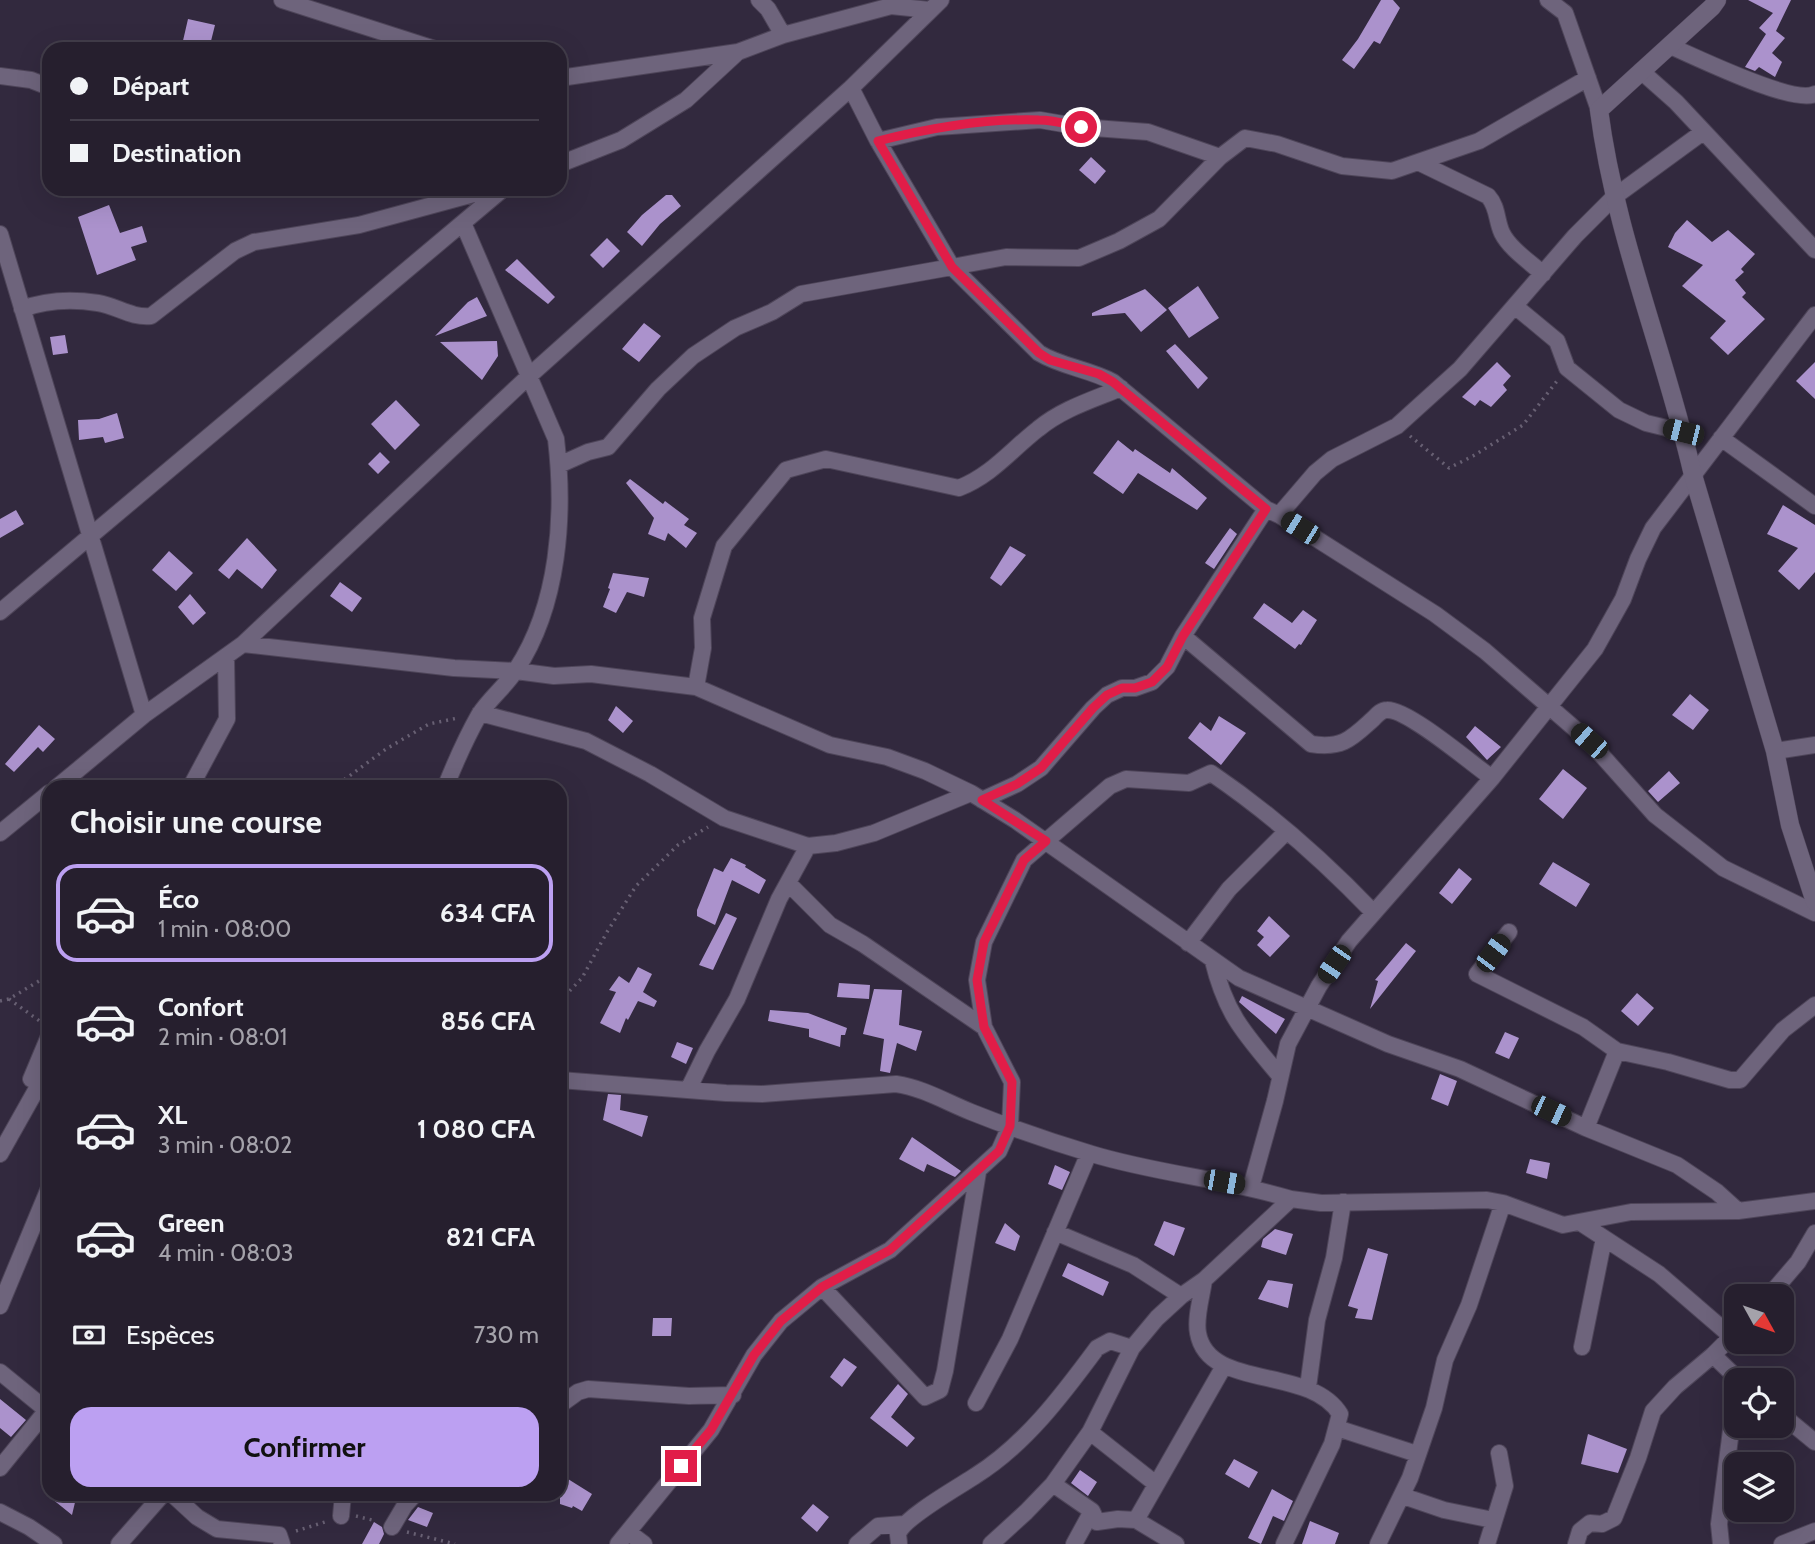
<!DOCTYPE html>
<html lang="fr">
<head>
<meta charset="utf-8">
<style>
  body { margin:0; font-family:Cabin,sans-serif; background:#2e2736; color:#f1f3f6; height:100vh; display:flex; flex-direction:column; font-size:26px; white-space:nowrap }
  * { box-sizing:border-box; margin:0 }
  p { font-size:23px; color:#a4a2aa }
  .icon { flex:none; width:38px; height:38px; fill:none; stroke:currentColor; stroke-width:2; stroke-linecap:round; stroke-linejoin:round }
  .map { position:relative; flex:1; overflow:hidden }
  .drawer { position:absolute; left:42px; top:780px; width:525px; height:721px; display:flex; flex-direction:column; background:#261f2e; border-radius:21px; box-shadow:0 7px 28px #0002,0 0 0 2px #423d4a }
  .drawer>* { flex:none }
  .guide { position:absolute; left:42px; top:42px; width:525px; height:154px; border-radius:21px; box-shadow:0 7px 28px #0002,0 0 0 2px #423d4a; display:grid; align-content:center; height:154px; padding:0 28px; background:#261f2e }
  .needle { width:46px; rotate:130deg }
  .tools { position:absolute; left:1724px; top:1284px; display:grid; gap:14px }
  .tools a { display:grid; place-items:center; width:70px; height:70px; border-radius:14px; background:#261f2e; box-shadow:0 7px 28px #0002,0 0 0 2px #423d4a; font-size:35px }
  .end { position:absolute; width:32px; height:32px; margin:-16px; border:9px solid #e11d48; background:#fff; box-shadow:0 0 0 4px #fff }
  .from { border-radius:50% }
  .car { position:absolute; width:21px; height:42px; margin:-21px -10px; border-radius:9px; box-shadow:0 0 5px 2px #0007; background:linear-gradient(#222 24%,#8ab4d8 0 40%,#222 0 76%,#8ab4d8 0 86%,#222 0) }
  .guide b { display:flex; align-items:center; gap:24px; height:66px; font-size:26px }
  .guide b+b { border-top:2px solid #423d4a }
  .guide i { width:18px; height:18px; background:#f1f3f6 }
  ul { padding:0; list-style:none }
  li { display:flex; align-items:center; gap:21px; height:98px; margin:0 14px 10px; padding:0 14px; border:4px solid transparent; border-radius:21px }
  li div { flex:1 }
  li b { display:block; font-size:26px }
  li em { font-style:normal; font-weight:700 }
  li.active { border-color:#bca0f2 }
  li>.icon { width:63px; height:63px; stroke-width:1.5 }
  h2 { padding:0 28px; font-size:32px; line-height:84px }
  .pay { display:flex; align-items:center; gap:18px; height:77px; padding:0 28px; font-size:26px }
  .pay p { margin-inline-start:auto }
  .action { display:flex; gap:14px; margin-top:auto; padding:14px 28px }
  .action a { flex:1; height:80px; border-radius:21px; background:#bca0f2; color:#111; font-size:28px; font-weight:700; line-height:80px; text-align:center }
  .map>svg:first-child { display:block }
  .building { fill:#ab92cc }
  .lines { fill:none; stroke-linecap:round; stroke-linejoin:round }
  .minor-casing { stroke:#4e4559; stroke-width:18 }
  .tertiary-casing { stroke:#4e4559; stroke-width:19 }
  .path { stroke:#686073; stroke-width:3.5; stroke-dasharray:2 5; stroke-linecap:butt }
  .minor { stroke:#6e647c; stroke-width:16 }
  .tertiary { stroke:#6e647c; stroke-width:18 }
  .route { stroke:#e11d48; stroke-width:9 }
</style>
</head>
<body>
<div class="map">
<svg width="1815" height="1544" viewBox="0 0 1815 1544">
  <rect width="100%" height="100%" fill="#32293e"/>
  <!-- building -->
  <path class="building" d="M1381 0H1393L1400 8 1380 44 1374 41 1354 69 1342 60 1358 39Z
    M1748 0H1791L1776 31 1785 38 1772 53 1782 62 1775 77 1759 67 1755 71 1745 67 1766 34 1759 28 1773 13Z
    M188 19 215 25 209 49 182 45Z
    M1091 157 1106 171 1095 184 1079 170Z
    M666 195H672L681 206 660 224 642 246 627 232 642 215Z
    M109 205 120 233 142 226 147 242 131 247 136 260 97 275 78 217Z
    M1687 220 1712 242 1728 230 1755 254 1741 269 1744 272 1735 280 1746 293 1742 297 1765 319 1728 355 1710 338 1726 321 1682 286 1703 265 1668 247 1675 233Z
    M607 238 620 251 603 268 590 255Z
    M517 259 555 297 548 304 505 270Z
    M1198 286 1219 318 1189 338 1168 308Z
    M1145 289 1167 310 1141 332 1125 313 1092 316V313Z
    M477 297 487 316 435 336 468 302Z
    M644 323 661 336 639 362 622 349Z
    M65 335 68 353 53 355 50 337Z
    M497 341 498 356 482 380 440 342Z
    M1175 344 1208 378 1198 389 1166 351Z
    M1497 362 1511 376 1503 385 1507 390 1491 407 1480 400 1475 406 1462 397Z
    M1815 362V399L1796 381Z
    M396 400 420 425 395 450 371 424Z
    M117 413 124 438 105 443 103 437 79 440 78 420 99 419Z
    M1118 440 1133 452 1135 449 1170 473 1172 468 1207 498 1197 510 1138 473 1123 494 1093 473Z
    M380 452 390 462 378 474 368 464Z
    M630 479 663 504 665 501 689 519 684 525 697 533 686 548 668 533 665 541 648 534 654 518 626 483Z
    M1783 505 1815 525V572L1799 590 1778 571 1798 548 1767 534Z
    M16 510 24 524 0 538V519Z
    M1230 528 1237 534 1214 569 1205 563Z
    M247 538 277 570 262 589 237 569 229 579 218 570Z
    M1010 546 1026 555 1001 586 990 578Z
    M169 551 193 573 176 591 152 570Z
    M613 573 649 578 644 597 627 592 616 613 603 607 610 589 608 588Z
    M340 582 362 598 352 612 330 596Z
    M190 594 206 613 193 625 178 607Z
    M1264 603 1292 623 1303 610 1317 620 1301 645 1299 644 1295 649 1253 618Z
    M1690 694 1709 710 1693 730 1672 715Z
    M616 706 633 721 623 733 608 720Z
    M1219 716 1246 733 1221 765 1188 738 1200 722 1211 731Z
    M39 725 55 739 43 752 38 747 14 772 5 764Z
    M1475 726 1501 747 1487 760 1466 737Z
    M1563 769 1587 788 1563 819 1539 799Z
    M1669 771 1680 783 1658 802 1648 791Z
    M731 858 746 865 745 867 766 880 759 894 732 880 715 925 697 916V910L714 868 723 872Z
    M1553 862 1590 884 1576 907 1539 884Z
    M1459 868 1472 879 1452 904 1439 893Z
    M726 913 737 918 713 970 699 965Z
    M1269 916 1290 936 1270 957 1257 945 1264 937 1257 931Z
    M1406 943 1416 951 1370 1009 1378 981 1375 980Z
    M638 967 652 974 643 992 657 1001 654 1007 638 1001 628 1020 626 1018 620 1033 600 1023 616 992 609 990 619 976 629 983Z
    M839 983 870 985 869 999 837 997Z
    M874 989 902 990 899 1025 922 1031 916 1051 897 1043 890 1073 880 1071 884 1039 863 1034Z
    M1637 993 1654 1008 1638 1026 1621 1011Z
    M1242 996 1285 1019 1276 1034 1239 1002Z
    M770 1010 808 1013 847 1028 845 1035H841L840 1047 809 1037V1029L768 1021Z
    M1505 1032 1519 1038 1509 1059 1495 1053Z
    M677 1042 693 1048 686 1064 671 1057Z
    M1440 1074 1457 1081 1448 1106 1431 1099Z
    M608 1094 621 1095 620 1110 648 1116 642 1137 603 1120Z
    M912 1137 961 1171 955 1177 927 1164 924 1172 899 1159Z
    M1530 1159 1550 1163 1547 1179 1526 1173Z
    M1055 1165 1070 1172 1062 1190 1048 1184Z
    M1164 1221 1185 1228 1174 1256 1154 1245Z
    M1005 1223 1020 1236 1015 1251 995 1243Z
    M1275 1229 1293 1234 1286 1255 1261 1247 1263 1239Z
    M1368 1248 1388 1254 1372 1320 1355 1318 1358 1309 1348 1306Z
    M1068 1263 1109 1282 1103 1296 1062 1276Z
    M1268 1280 1293 1284 1288 1308 1258 1299Z
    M653 1318H672L671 1336H652Z
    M844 1358 857 1367 842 1387 830 1377Z
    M898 1384 908 1394 891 1417 915 1438 907 1447 870 1418Z
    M0 1399 26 1420 11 1437 0 1428Z
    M1588 1434 1627 1449 1618 1473 1581 1464Z
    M1234 1459 1258 1472 1249 1488 1225 1474Z
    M1080 1470 1097 1482 1088 1496 1071 1483Z
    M560 1474 592 1494 582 1511 573 1506 572 1508 560 1504Z
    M1272 1489 1293 1501 1284 1521 1273 1516 1261 1544 1248 1538Z
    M46 1494H77L72 1515Z
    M813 1504 829 1517 817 1532 801 1518Z
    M418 1507 433 1513 427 1527 408 1520Z
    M1310 1521 1339 1533 1335 1544H1302Z
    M374 1522 382 1527 384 1534 379 1544H362Z"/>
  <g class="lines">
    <defs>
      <path id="minor" d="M282 0 435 49
        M759 0 768 9 783 35
        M1548 0 1565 13 1599 110
        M1670 46C1696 57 1793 105 1815 94
        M1641 71 1676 102 1815 250
        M0 76 31 80 49 87
        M560 78 738 52
        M851 88 878 141 952 267 1006 257 1079 258 1119 241 1159 219 1220 157 1245 138 1277 144 1342 166 1392 171 1479 141 1588 78
        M878 141 937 127 1040 120 1081 127 1148 132 1220 157
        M1420 163 1488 196C1498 207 1496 220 1502 233 1510 249 1530 262 1543 274
        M560 164 621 140 686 100 738 52 783 35 891 6 930 10
        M0 234 144 715
        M1516 307 1557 341 1567 368 1619 410 1646 423 1683 432
        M22 309C46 300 73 299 98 303 117 306 131 318 151 316L235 251 254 242 359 225 492 189
        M1721 438 1815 506
        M559 465 588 452 608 447 658 389 693 356 735 328 772 312 801 294 952 267 1039 353C1062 367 1089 369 1113 382L1266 509 1279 515 1435 614 1485 651 1589 741 1655 815 1723 868 1815 913
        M1279 515 1315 473 1332 459 1397 426 1460 369 1575 236 1614 197 1703 132
        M0 612 503 189
        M1183 636 1311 744C1343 749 1352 738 1373 719 1377 715 1381 710 1387 710 1408 709 1472 764 1492 778
        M243 644 454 668 516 671 554 676 591 674 696 687 830 745 887 757 925 771 971 793 1015 820 1239 978 1388 1044 1460 1069 1586 1128 1677 1165 1717 1192 1738 1211
        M696 687 703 648 702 618 724 546 786 470 826 459 959 488C992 475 1011 450 1038 429 1062 409 1092 400 1121 388
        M480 713 586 741 650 774 724 818 808 846 836 843 874 833 971 793
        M1775 751 1815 745
        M56 788 144 715 243 644 528 377 851 88 941 0
        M190 788 227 719 226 656
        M445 788C455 763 466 738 479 715 489 699 506 686 516 670 559 605 565 515 556 439L463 223
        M982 800 1017 784 1041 768 1093 708 1107 695 1122 688H1135L1152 682 1167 667 1183 636 1266 509
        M0 833 49 793
        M788 883 830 925 863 944 984 1027
        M1509 932 1477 974 1583 1027 1617 1051 1668 1062 1730 1080H1740L1783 1030 1815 1005
        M1188 943 1229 889 1286 832
        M1213 961C1226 1015 1245 1034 1280 1076
        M560 1080 726 1093 762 1094 896 1084C923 1088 946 1102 971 1112 1011 1128 1052 1142 1092 1154 1158 1174 1226 1179 1291 1199
        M47 1085 31 1079 49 1036
        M688 1090 707 1051 737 999 779 899 808 846
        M1586 1128 1617 1051
        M0 1154 40 1083
        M1251 1187 1275 1101 1288 1044 1319 986 1349 941 1492 778 1595 649 1623 599 1638 559 1653 528 1815 315
        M1581 1223 1659 1274 1732 1337
        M1055 1232 1133 1265 1181 1296
        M1204 1280C1202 1296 1195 1317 1198 1333 1208 1391 1310 1365 1340 1414L1332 1444 1284 1544
        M822 1287 925 1397 940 1390 945 1371 978 1172
        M1768 1297 1798 1262 1815 1233
        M0 1306 49 1188
        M1582 1347 1604 1238
        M1713 1355 1740 1381
        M0 1372 49 1412
        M1308 1387 1317 1320 1334 1258 1343 1202
        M976 1403 1010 1339 1089 1153
        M560 1405 578 1392 588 1389 689 1396 733 1395
        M1782 1415 1815 1442
        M1337 1428 1417 1454
        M1090 1432 1156 1484
        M0 1468 47 1410
        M1053 1484 1092 1511 1097 1522 1118 1519 1136 1520 1176 1544
        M172 1494 197 1517 217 1529 279 1535 282 1544
        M1403 1496 1444 1510 1493 1520
        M0 1512 29 1527 54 1544
        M341 1516 343 1494
        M1136 1520 1224 1366
        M392 1527 405 1505 415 1494
        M628 1532 644 1544
        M119 1544 163 1494
        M618 1544 711 1430 754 1355 781 1321 822 1287 890 1250 999 1151 1010 1126 1012 1082 984 1027 977 980 984 942 1024 860 1110 786 1126 779 1189 783 1211 773C1270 813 1324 861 1373 912
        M857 1544 878 1526 904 1524
        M899 1544C899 1541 898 1536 898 1534 903 1518 960 1486 975 1476 1025 1445 1063 1394 1097 1348L1110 1341 1132 1348
        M991 1544 1026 1512 1053 1484 1090 1432 1132 1348 1157 1318 1181 1296 1204 1280 1291 1199 1321 1203 1487 1200 1503 1203 1563 1225 1631 1212 1738 1211 1815 1201
        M1074 1544 1092 1511
        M1378 1544 1410 1478 1434 1408 1445 1360 1469 1305 1503 1203
        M1487 1544 1505 1486 1499 1453
        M1576 1544 1580 1531 1590 1523 1602 1524 1614 1518 1638 1458 1653 1411 1675 1387 1713 1355 1736 1332
        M1721 1544 1719 1524 1736 1391
        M1782 1544 1815 1531"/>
      <path id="tertiary" d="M1717 0 1712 7 1599 110C1615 235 1665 352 1693 475L1775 751 1790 825 1815 902"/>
    </defs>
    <!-- minor casing -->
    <use href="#minor" class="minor-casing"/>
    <!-- tertiary casing -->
    <use href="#tertiary" class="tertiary-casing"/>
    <!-- path -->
    <path class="path" d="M1410 436 1449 468 1473 456 1523 425 1557 381
      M333 788 386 749 429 724 458 718
      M9 999 41 1022
      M0 1001 9 999 49 975
      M560 1001 582 978 607 932 636 886 678 845 708 827
      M356 1516 376 1521
      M296 1531 325 1522
      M407 1532 455 1544"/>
    <!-- minor -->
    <use href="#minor" class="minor"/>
    <!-- tertiary -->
    <use href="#tertiary" class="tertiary"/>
  </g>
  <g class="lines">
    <!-- route -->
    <path class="route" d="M681 1466 711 1430 754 1355 781 1321 822 1287 890 1250 999 1151 1010 1126 1012 1082 984 1027 977 980 984 942 1024 860 1046 841 982 800 1017 784 1041 768 1093 708 1107 695 1122 688H1135L1152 682 1167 667 1183 636 1266 509 1113 382 1099 374 1050 360 1039 353 952 267 878 141C930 128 984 118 1039 120 1053 120 1067 124 1081 127"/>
  </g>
</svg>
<div class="tools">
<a><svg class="needle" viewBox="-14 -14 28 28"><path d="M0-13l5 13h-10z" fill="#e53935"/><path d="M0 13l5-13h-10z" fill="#a4a2aa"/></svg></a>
<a><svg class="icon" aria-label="locate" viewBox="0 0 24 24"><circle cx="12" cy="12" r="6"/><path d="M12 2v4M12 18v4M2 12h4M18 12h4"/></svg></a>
<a><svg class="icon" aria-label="layers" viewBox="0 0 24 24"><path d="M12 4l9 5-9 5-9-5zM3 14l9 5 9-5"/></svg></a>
</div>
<i class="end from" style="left:1081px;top:127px"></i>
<i class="end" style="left:681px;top:1466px"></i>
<i class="car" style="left:1683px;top:432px;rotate:284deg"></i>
<i class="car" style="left:1300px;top:528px;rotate:302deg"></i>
<i class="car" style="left:1589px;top:741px;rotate:311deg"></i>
<i class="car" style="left:1493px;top:953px;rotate:37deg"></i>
<i class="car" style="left:1334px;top:964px;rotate:214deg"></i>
<i class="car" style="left:1551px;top:1111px;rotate:115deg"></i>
<i class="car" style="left:1224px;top:1182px;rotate:100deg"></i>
<div class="guide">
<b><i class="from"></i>Départ</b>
<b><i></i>Destination</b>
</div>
<section class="drawer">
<h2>Choisir une course</h2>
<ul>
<li class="active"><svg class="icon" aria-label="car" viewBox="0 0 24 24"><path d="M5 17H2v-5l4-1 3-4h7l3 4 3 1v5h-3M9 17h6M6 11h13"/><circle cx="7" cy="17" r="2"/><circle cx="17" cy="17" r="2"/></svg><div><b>Éco</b><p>1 min · 08:00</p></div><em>634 CFA</em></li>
<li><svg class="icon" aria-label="car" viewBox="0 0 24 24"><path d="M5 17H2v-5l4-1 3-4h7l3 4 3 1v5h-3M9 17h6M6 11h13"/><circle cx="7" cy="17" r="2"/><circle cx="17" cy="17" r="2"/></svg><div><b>Confort</b><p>2 min · 08:01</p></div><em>856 CFA</em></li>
<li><svg class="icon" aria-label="car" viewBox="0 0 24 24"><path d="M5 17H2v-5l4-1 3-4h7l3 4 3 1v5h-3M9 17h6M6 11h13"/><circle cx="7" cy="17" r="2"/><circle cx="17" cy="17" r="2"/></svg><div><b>XL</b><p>3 min · 08:02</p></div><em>1 080 CFA</em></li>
<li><svg class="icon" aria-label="car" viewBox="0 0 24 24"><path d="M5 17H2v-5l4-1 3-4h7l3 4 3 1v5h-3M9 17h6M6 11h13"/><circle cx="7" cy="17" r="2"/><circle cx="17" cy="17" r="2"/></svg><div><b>Green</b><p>4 min · 08:03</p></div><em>821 CFA</em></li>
</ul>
<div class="pay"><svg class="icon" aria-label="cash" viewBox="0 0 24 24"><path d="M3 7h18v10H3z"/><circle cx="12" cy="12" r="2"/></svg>Espèces<p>730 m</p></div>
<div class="action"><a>Confirmer</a></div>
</section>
</div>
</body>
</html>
